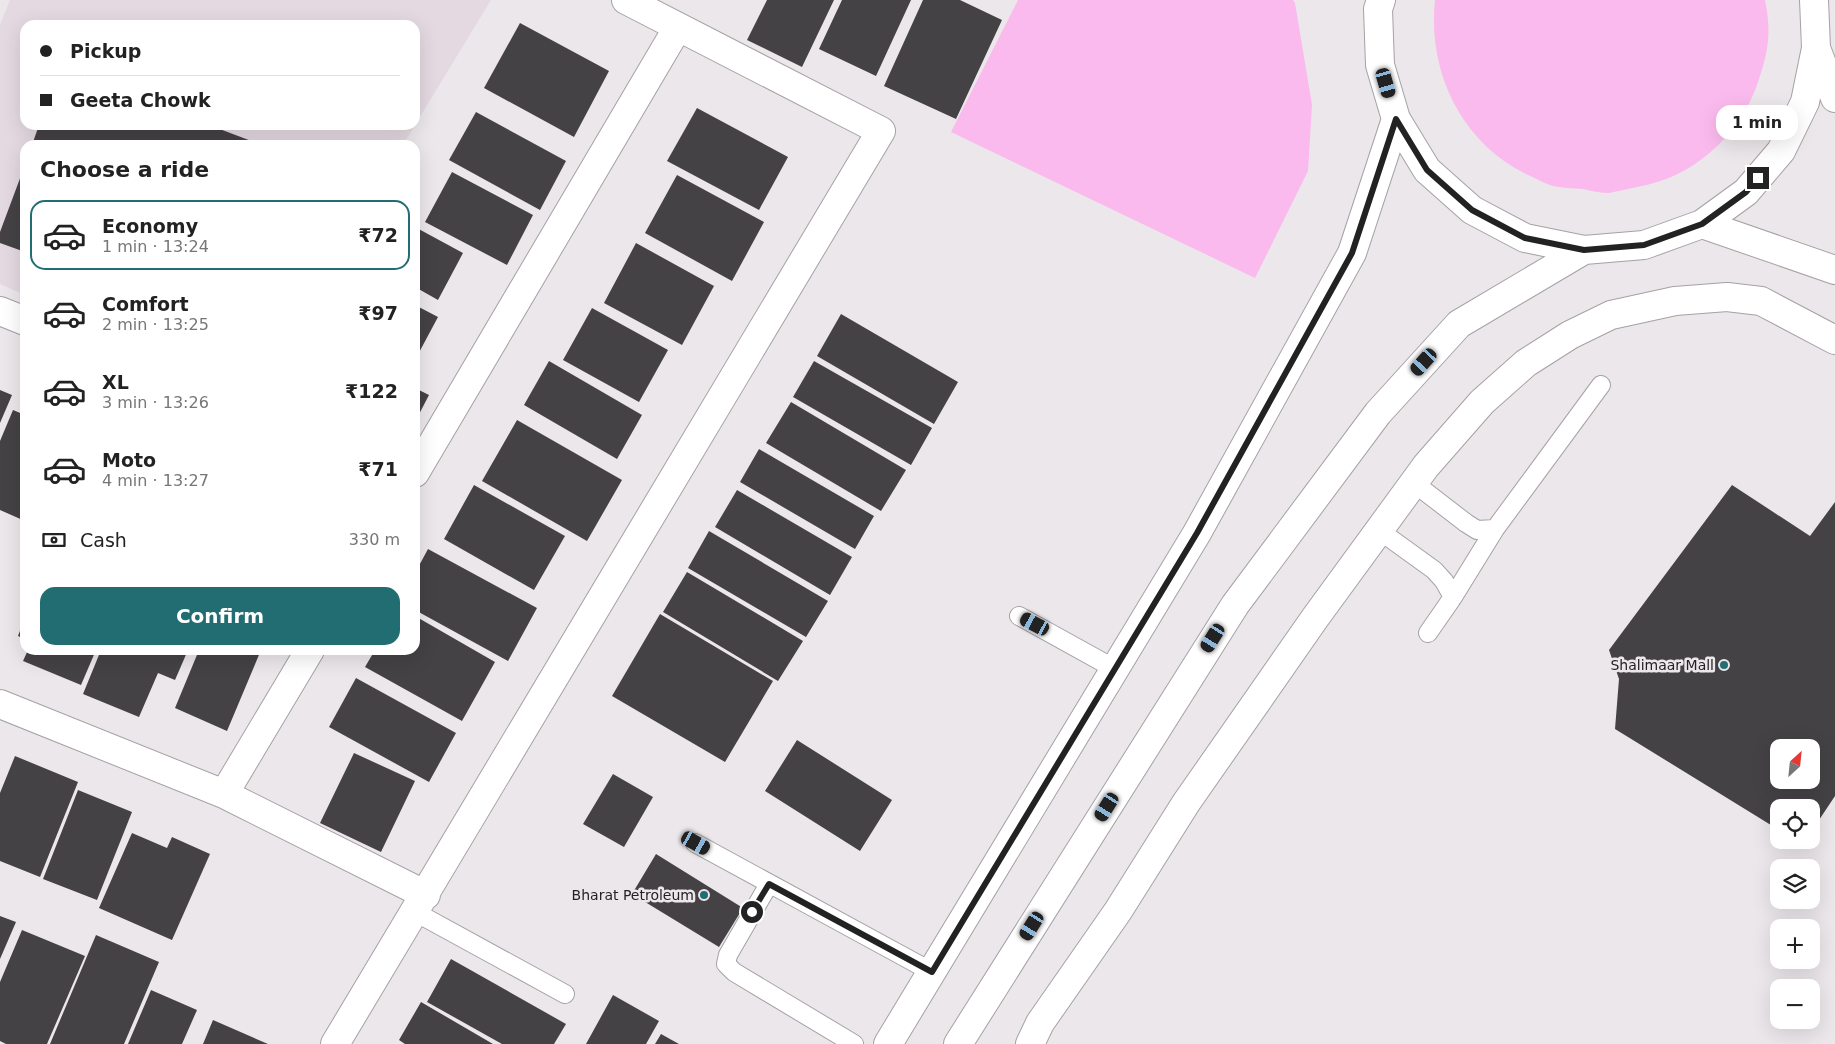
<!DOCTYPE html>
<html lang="en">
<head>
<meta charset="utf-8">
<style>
  body { margin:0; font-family:"DejaVu Sans",sans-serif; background:#f6f6f6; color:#222; height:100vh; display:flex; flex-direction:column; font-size:19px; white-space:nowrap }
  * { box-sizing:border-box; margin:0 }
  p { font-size:16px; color:#767676 }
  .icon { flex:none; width:28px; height:28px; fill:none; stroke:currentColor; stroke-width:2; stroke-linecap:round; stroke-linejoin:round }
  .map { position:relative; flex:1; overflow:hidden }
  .panel { position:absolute; left:20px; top:140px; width:400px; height:515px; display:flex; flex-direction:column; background:#fff; border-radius:15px; box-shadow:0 5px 20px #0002 }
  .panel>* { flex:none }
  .banner { position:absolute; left:20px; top:20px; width:400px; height:110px; border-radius:15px; box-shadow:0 5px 20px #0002; display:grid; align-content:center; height:110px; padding:0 20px; background:#fff }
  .needle { width:32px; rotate:27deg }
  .buttons { position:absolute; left:1770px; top:739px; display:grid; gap:10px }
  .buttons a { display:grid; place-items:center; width:50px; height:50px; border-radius:10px; background:#fff; box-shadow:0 5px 20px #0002; font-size:25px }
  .end { position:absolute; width:22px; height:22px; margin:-11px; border:6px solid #232223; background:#fff; box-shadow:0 0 0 2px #fff }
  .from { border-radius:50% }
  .bubble { position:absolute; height:35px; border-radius:15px; background:#fff; box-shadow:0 5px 20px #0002; font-size:16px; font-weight:800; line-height:35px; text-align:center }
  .car { position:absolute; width:15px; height:30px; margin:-15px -8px; border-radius:6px; box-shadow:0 0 4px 1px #0007; background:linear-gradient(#222 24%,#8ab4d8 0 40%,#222 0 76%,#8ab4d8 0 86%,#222 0) }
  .banner b { display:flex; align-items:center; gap:18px; height:48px; font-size:19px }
  .banner b+b { border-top:1px solid #e0e0e0 }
  .banner i { width:12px; height:12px; background:#222 }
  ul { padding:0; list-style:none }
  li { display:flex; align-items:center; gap:15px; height:70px; margin:0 10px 8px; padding:0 10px; border:2px solid transparent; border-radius:15px }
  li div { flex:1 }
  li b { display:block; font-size:19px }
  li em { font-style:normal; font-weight:800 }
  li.current { border-color:#216d72 }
  li>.icon { width:45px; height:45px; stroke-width:1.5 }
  h2 { padding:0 20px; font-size:22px; line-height:60px }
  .pay { display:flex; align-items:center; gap:12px; height:55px; padding:0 20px; font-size:19px }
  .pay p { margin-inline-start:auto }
  .primary-button { display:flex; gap:10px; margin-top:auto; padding:10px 20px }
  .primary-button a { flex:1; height:58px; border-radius:15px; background:#216d72; color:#fff; font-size:20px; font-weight:800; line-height:58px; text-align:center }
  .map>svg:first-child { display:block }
  .built { fill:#e4d9e1 }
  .green { fill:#fabaed }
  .building { fill:#454245; fill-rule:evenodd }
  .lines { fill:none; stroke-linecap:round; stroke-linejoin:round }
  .service-casing { stroke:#a5a1a4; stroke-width:20 }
  .minor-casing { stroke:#a5a1a4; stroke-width:30 }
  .tertiary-casing { stroke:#a5a1a4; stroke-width:30 }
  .service { stroke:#fff; stroke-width:18 }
  .minor { stroke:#fff; stroke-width:28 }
  .tertiary { stroke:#fff; stroke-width:28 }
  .route { stroke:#232223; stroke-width:6 }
  .poi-dot { fill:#216d72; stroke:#ece7eb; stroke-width:2 }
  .labels { text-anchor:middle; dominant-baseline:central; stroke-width:5; stroke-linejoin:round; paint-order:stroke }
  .poi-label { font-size:14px; fill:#232223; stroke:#ece7eb; text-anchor:end }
</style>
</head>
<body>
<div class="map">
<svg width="1835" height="1044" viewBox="0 0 1835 1044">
  <rect width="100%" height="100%" fill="#ece7eb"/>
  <!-- built -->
  <path class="built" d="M10 0H491L415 125V25H25V125H415L403 145H25V295L0 284V25Z"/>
  <!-- green -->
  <path class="green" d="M1018 0H1293L1295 3 1312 105 1308 171 1255 278 951 132Z
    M1435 0H1765C1772 34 1768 53 1757 85 1745 118 1723 145 1695 164 1672 179 1654 184 1628 189 1622 190 1615 192 1609 193 1601 193 1591 191 1583 189 1573 188 1562 188 1553 186 1545 184 1536 178 1528 175 1462 144 1427 72 1435 0Z"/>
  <!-- building -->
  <path class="building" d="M767 0H834L802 67 747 40Z
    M842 0H911L876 76 819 49Z
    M923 0H960L1002 20 956 119 884 86Z
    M520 23 609 71 574 137 484 88Z
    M697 108 788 157 759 210 667 161Z
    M476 112 566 161 540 210 449 160Z
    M39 125H209L262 145H32Z
    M25 165V252L0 243V232Z
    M452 172 533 215 507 265 425 222Z
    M677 175 764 222 732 281 645 233Z
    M415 227 463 253 438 300 415 287Z
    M636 243 714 286 682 345 604 303Z
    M415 305 438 317 415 360Z
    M592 308 668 350 639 402 563 360Z
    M841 314 958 382 934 424 817 356Z
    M549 361 642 415 617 459 524 405Z
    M814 361 932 428 911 465 793 397Z
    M415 388 429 395 415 422Z
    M0 390 12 395 0 423Z
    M791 402 906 470 881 511 766 443Z
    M13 410 25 415V521L0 510V441Z
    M517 420 622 480 587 541 482 481Z
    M759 449 874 516 855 549 740 482Z
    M474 485 565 536 534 590 444 539Z
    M1732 485 1810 536 1835 502V796L1811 832V808H1779V830L1615 729 1619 679 1609 650ZM1779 748H1811V780H1779Z
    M737 490 852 557 830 595 715 527Z
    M709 531 828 601 806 637 688 568Z
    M428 549 537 608 508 661 415 610V573Z
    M687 572 803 641 778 681 663 612Z
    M660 614 773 681 725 762 612 696Z
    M415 616 495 662 462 721 365 667 375 650H415Z
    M25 618V639L18 636Z
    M28 650H96L81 685 23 661Z
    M101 650H188L175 680 158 673 139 717 83 694Z
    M199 650H261L227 731 175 708Z
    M356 678 456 733 429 782 329 727Z
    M797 740 892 800 860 851 765 791Z
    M354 753 415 781 381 852 320 823Z
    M15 756 78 782 40 877 0 861V793Z
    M613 774 653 797 624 847 583 824Z
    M78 790 132 812 97 900 43 879Z
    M132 833 167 848 172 837 210 854 172 940 99 908Z
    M1796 840H1806L1803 845Z
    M656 854 743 908 719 947 632 894Z
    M0 916 16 922 0 959Z
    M22 930 85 956 47 1044H6L0 1041V982Z
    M96 935 159 962 124 1044H50Z
    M451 959 566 1024 554 1044H502L427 1002Z
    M151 990 197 1010 182 1044H128Z
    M613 995 659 1021 646 1044H586Z
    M421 1002 493 1044H405L399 1040Z
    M213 1020 268 1044H203Z
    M661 1034 679 1044H655Z"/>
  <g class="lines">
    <defs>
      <path id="service" d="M1414 483 1466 523 1477 530 1495 529 1601 385
        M1380 531 1434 570 1444 581 1453 597
        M1019 616 1115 669
        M1428 633 1453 597 1495 529
        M695 843 932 972
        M769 884 728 955 726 964 734 972 854 1044
        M415 912 565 994"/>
      <path id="minor" d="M0 311 25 321
        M415 473 678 27
        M0 704 224 794 426 895
        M224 794 310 650
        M335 1044 881 131 626 0
        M1030 1044 1040 1023 1118 911 1186 803 1315 618 1426 466 1482 402 1526 363 1570 335 1611 315 1675 301 1727 297 1761 301 1835 340"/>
      <path id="tertiary" d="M1381 0 1378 9 1380 65 1396 119 1427 170 1472 210 1525 238 1584 250 1644 245 1702 224 1746 192 1781 151 1805 102 1816 48 1814 0
        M1816 48 1835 98
        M1702 224 1835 270
        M888 1044 1197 533 1352 253 1396 119
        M958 1044 1235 605 1378 413 1459 324 1584 250"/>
    </defs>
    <!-- service casing -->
    <use href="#service" class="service-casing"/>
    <!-- minor casing -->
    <use href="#minor" class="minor-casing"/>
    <!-- tertiary casing -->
    <use href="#tertiary" class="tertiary-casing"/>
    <!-- service -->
    <use href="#service" class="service"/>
    <!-- minor -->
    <use href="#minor" class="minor"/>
    <!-- tertiary -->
    <use href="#tertiary" class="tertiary"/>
  </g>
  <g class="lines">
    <!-- route -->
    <path class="route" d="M752 912 769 884 932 972 1197 533 1352 253 1396 119 1427 170 1472 210 1525 238 1584 250 1644 245 1702 224 1746 192 1758 178"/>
  </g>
  <!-- markers -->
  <g class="poi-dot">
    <circle cx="1724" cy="665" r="5"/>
    <circle cx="704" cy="895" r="5"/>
  </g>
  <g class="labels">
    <!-- poi labels -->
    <g class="poi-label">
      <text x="1714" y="665">Shalimaar Mall</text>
      <text x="694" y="895">Bharat Petroleum</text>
    </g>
  </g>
</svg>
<div class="buttons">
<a><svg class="needle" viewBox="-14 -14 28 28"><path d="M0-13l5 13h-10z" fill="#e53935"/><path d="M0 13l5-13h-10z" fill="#767676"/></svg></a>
<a><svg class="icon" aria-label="locate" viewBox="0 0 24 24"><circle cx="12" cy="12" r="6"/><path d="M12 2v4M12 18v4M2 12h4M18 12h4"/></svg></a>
<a><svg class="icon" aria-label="layers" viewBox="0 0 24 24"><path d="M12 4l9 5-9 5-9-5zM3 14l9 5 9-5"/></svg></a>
<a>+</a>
<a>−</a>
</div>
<i class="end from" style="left:752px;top:912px"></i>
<i class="end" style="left:1758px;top:178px"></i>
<div class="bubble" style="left:1716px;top:105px;width:82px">1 min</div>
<i class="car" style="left:1386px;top:83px;rotate:164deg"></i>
<i class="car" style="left:1424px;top:362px;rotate:222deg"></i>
<i class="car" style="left:1035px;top:624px;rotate:298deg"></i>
<i class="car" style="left:1213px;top:638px;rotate:212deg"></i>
<i class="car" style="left:1107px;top:807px;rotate:212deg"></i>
<i class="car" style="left:696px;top:843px;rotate:119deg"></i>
<i class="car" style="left:1032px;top:926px;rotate:212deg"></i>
<div class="banner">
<b><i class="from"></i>Pickup</b>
<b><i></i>Geeta Chowk</b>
</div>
<section class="panel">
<h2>Choose a ride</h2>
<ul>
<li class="current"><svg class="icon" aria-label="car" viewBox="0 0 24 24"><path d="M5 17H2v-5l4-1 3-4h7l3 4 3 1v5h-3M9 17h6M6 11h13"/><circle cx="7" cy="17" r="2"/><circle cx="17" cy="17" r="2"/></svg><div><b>Economy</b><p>1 min · 13:24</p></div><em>₹72</em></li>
<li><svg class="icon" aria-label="car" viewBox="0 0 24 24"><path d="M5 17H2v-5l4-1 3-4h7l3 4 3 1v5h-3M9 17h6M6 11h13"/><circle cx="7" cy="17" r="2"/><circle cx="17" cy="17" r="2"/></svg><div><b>Comfort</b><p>2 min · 13:25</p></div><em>₹97</em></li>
<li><svg class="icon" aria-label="car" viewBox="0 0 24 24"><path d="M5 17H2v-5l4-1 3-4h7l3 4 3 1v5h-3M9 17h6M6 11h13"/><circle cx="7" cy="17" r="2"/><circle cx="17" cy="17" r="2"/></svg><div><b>XL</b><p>3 min · 13:26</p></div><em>₹122</em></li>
<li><svg class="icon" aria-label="car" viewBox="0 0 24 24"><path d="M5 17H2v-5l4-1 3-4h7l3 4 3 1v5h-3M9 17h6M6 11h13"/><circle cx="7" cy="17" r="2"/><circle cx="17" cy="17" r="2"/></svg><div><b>Moto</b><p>4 min · 13:27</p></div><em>₹71</em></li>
</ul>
<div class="pay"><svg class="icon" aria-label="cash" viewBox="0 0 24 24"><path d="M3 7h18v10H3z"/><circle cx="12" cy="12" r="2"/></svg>Cash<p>330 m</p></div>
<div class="primary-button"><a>Confirm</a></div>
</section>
</div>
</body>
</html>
